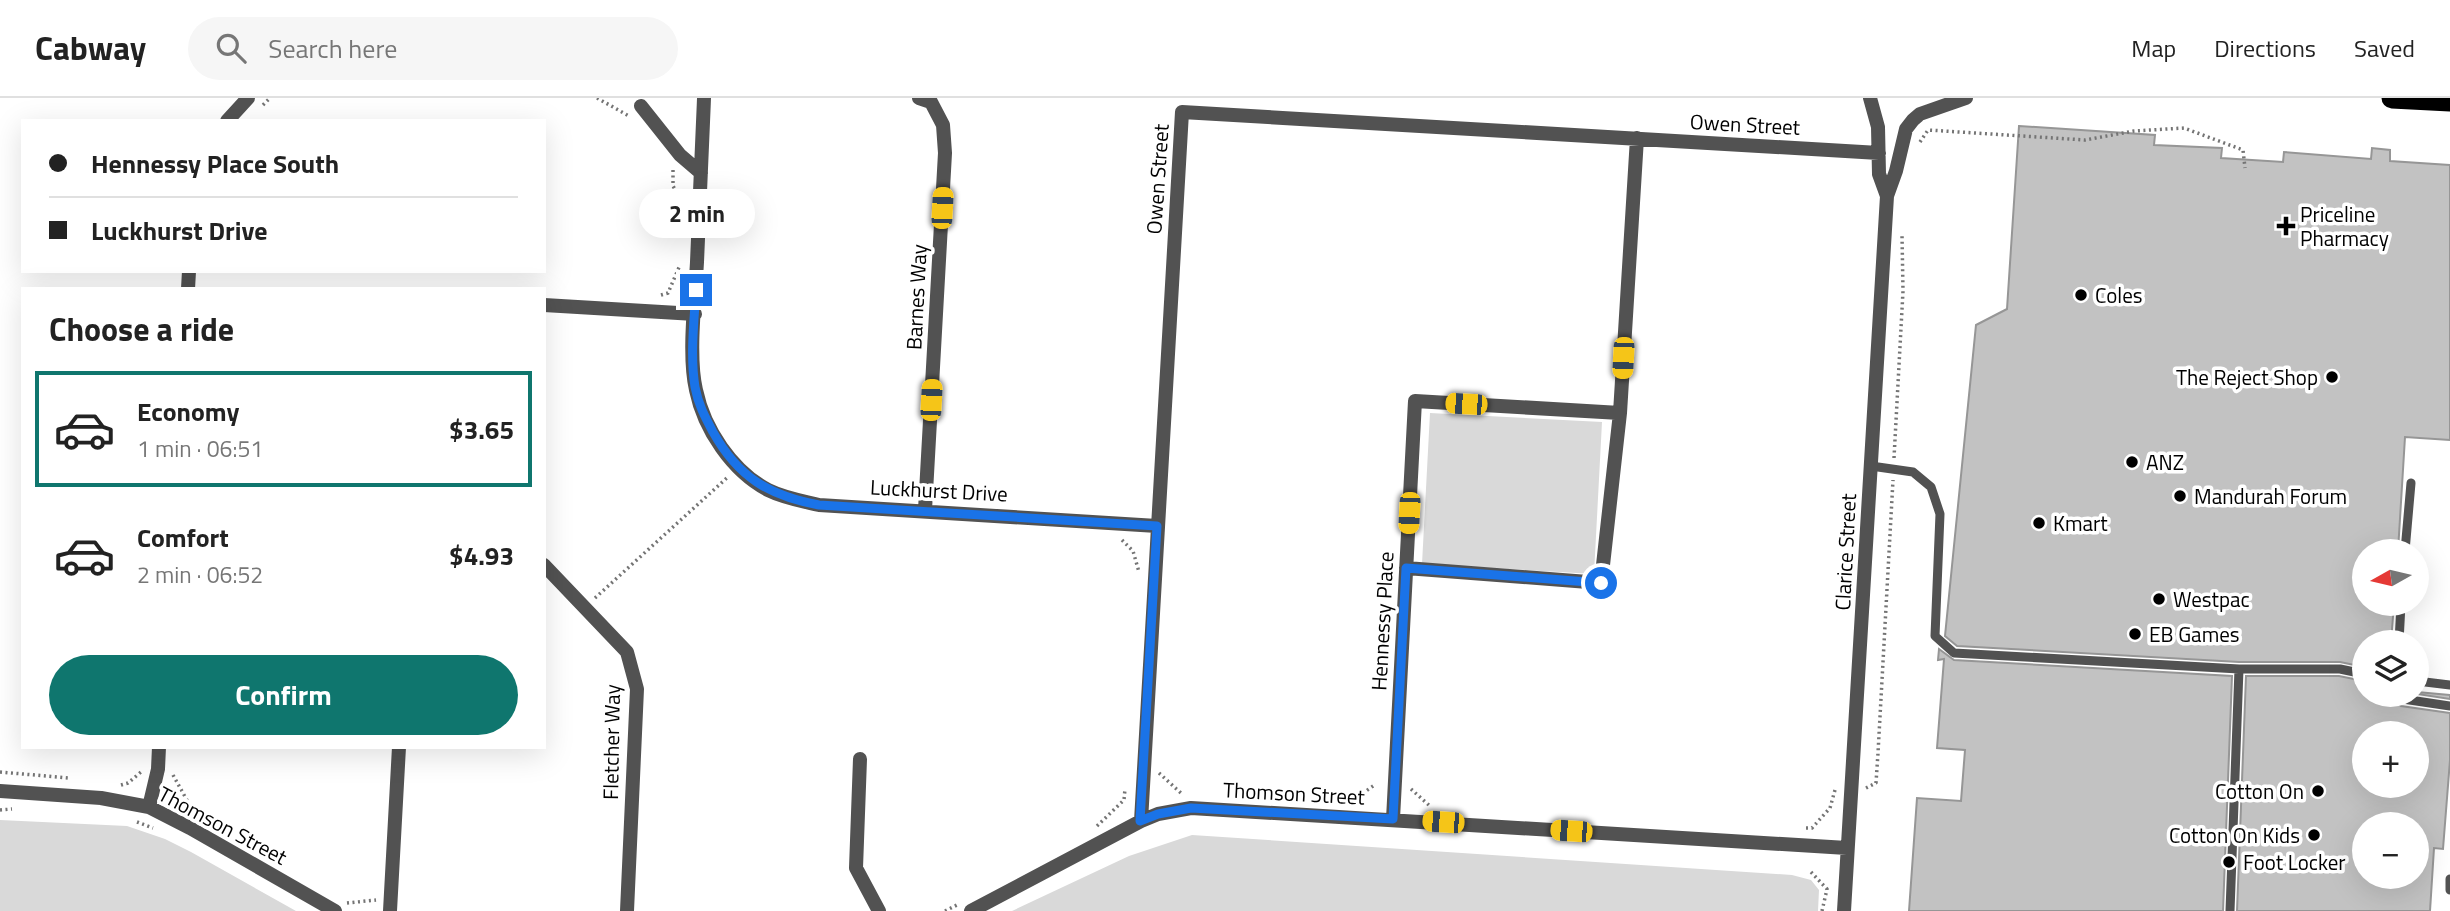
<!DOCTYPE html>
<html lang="en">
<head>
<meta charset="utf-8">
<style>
  body { margin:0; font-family:"Titillium Web",sans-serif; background:#f6f6f6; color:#222; height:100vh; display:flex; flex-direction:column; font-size:26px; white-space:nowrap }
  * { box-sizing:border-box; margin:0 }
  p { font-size:23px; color:#767676 }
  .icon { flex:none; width:38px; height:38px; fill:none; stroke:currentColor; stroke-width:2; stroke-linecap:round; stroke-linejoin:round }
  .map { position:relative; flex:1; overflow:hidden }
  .side { position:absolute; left:21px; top:189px; width:525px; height:462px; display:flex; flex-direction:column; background:#fff; border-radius:0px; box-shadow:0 7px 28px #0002 }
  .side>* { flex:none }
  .guide { position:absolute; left:21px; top:21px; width:525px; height:154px; border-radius:0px; box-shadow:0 7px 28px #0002; display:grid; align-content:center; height:154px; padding:0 28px; background:#fff }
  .needle { width:46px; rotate:262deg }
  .buttons { position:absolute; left:2352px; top:441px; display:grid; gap:14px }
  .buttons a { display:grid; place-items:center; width:77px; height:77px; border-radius:50%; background:#fff; box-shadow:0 7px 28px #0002; font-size:35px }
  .end { position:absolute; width:32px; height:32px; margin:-16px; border:9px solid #1a73e8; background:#fff; box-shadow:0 0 0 4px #fff }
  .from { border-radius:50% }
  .bubble { position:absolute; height:49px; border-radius:24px; background:#fff; box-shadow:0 7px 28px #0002; font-size:23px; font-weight:700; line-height:49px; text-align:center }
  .car { position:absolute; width:21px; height:42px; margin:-21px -10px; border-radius:9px; box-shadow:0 0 5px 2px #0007; background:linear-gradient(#f5c518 24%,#345 0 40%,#f5c518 0 76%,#345 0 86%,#f5c518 0) }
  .guide b { display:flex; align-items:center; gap:24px; height:66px; font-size:26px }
  .guide b+b { border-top:2px solid #e0e0e0 }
  .guide i { width:18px; height:18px; background:#222 }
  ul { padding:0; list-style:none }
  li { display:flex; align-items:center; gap:21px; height:116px; margin:0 14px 10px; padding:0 14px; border:4px solid transparent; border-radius:0px }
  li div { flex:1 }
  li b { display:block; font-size:26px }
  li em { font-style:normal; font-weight:700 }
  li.on { border-color:#0f766e }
  li>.icon { width:63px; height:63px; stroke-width:1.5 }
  h2 { padding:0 28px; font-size:32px; line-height:84px }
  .action { display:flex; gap:14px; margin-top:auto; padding:14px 28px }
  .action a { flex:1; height:80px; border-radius:42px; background:#0f766e; color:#fff; font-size:28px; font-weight:700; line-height:80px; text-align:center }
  header { display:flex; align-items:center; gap:42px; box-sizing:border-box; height:98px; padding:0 35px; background:#fff; border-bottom:2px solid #e0e0e0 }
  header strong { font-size:33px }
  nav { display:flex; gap:38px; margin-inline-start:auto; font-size:24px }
  .search { width:490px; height:63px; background:#f6f6f6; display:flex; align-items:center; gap:18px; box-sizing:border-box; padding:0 24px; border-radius:38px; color:#767676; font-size:26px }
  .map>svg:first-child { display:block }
  .green { fill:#d9d9d9 }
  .building { fill:#c2c2c2; stroke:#969696; stroke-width:2; fill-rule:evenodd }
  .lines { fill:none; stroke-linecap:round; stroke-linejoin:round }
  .path { stroke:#747474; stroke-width:3.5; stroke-dasharray:2 3.5; stroke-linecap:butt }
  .lane { stroke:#525252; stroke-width:9 }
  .street { stroke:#525252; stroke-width:14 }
  .highway { stroke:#000; stroke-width:21 }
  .route { stroke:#1a73e8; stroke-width:9 }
  .poi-dot { fill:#000; stroke:#fff; stroke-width:2.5 }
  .labels { text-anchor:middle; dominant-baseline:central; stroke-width:7; stroke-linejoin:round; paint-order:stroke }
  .street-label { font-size:21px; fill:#000; stroke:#fff }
  .poi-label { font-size:21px; fill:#000; stroke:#fff; text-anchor:start }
</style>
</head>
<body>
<header>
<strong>Cabway</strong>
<div class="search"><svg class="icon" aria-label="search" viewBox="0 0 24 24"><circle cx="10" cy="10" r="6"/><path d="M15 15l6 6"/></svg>Search here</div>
<nav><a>Map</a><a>Directions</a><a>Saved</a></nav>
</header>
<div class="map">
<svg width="2450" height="813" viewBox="0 0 2450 813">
  <rect width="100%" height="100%" fill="#fff"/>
  <!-- green -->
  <path class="green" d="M1430 315 1602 324 1594 476 1422 466Z
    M0 722 127 728 165 741 191 754 296 813H0Z
    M1192 737 1792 777 1811 782 1819 792 1818 813H1012L1129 758Z"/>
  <!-- building -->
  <path class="building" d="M2019 28 2155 37 2154 47 2222 50 2221 60 2283 64 2284 54 2371 61 2372 50 2390 52V63L2450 67V342L2405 339 2398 453H2364V506H2394L2391 544H2364V569L2340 564H2239L1957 548 1945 538 1976 227 2007 211Z
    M1939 551 1954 562 2232 578 2223 813H1909L1917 700 1961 703 1965 652 1937 650 1944 561 1938 562Z
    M2246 578H2339L2364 583V597H2391L2393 602 2401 608 2450 615V662L2443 751 2434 750 2430 813H2237ZM2364 635H2417V688H2364ZM2364 726H2417V779H2364Z
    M2417 594 2450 597V601L2417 596Z"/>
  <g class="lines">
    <!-- path -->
    <path class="path" d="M597 0 629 18
      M263 7 270 0
      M1920 44 1928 32 2085 42 2134 33 2184 30 2243 52 2245 70
      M673 72V88L684 107
      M661 197 668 195 680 167
      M1894 360 1903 193 1902 137
      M1122 442 1133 453 1139 474
      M595 500 729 378
      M0 674 69 680
      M1159 675 1182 696
      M173 677 193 713
      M121 687 128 685 141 674
      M1866 690 1876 685 1878 655 1893 382
      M1411 691 1431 709
      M1349 705 1376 686
      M0 712 12 711
      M137 724 153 730
      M1097 728 1124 702 1125 691
      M1806 730H1812L1830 710 1835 692
      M1811 774 1827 791 1822 813
      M347 805 376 802
      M945 813 957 807"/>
    <!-- lane -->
    <path class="lane" d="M1871 368 1913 374 1931 389 1940 416 1935 538 1954 555 2239 571H2340L2364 576
      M2405 453 2411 385
      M2399 544 2401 506
      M2417 583 2450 587
      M2398 597 2403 601 2450 608
      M2450 781V792
      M2230 813 2239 571"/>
    <!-- street -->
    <path class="street" d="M704 0C702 55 699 110 697 164 695 201 688 258 696 292 704 331 732 373 768 392 784 400 802 403 819 407L1157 428
      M919 0 931 4 943 27 945 55 925 412
      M1870 0 1878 29 1879 76 1887 98
      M641 8 680 57 701 75
      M227 23 248 0
      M188 191 189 173
      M544 207 695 216
      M544 467 627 554 637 591 627 813
      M1406 470 1601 485 1620 315
      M860 661 856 770 879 813
      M0 693 101 700 149 709 190 730 335 813
      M149 709 158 671 159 649
      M1393 721 1415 303 1620 315 1637 40
      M1141 723 1182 14 1879 55
      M390 813 399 649
      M971 813 1141 723 1158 716 1191 710 1847 750
      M1844 813 1887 98 1896 73 1906 31 1913 22 1920 16 1966 0"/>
    <!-- highway -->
    <path class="highway" d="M2392 0 2450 3"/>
  </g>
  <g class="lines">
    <!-- route -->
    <path class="route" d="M696 192C694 224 690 258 695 289 698 306 705 319 713 334 738 379 769 398 819 407L1157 428 1140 723 1158 716 1191 710 1393 721 1406 470 1601 485"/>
  </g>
  <!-- markers -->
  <g class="poi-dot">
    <path d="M2282.5 117.5h7v7h7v7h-7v7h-7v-7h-7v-7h7z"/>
    <circle cx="2081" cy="197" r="7"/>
    <circle cx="2332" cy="279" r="7"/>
    <circle cx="2132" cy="364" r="7"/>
    <circle cx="2180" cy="398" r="7"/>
    <circle cx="2039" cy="425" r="7"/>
    <circle cx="2159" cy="501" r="7"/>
    <circle cx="2135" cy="536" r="7"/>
    <circle cx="2318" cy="693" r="7"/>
    <circle cx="2314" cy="737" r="7"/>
    <circle cx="2229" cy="764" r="7"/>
  </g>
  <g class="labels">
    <!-- street labels -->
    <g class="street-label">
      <text transform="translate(1745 26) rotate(3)">Owen Street</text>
      <text transform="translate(1157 81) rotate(-86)">Owen Street</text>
      <text transform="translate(916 199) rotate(-87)">Barnes Way</text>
      <text transform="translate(939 392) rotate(3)">Luckhurst Drive</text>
      <text transform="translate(1845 454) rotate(-87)">Clarice Street</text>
      <text transform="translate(1382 523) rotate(-87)">Hennessy Place</text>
      <text transform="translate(611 644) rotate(-89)">Fletcher Way</text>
      <text transform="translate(1294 695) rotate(3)">Thomson Street</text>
      <text transform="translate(223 727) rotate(28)">Thomson Street</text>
    </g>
    <!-- poi labels -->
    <g class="poi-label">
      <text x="2300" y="116">Priceline<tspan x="2300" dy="24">Pharmacy</tspan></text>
      <text x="2095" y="197">Coles</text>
      <text x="2318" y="279" text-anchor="end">The Reject Shop</text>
      <text x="2146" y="364">ANZ</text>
      <text x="2194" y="398">Mandurah Forum</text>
      <text x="2053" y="425">Kmart</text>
      <text x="2173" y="501">Westpac</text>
      <text x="2149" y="536">EB Games</text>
      <text x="2304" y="693" text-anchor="end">Cotton On</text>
      <text x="2300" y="737" text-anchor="end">Cotton On Kids</text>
      <text x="2243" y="764">Foot Locker</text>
    </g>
  </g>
</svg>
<div class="buttons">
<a><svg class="needle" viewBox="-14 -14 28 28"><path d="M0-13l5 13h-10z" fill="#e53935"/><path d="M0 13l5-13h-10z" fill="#767676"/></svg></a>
<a><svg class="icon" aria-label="layers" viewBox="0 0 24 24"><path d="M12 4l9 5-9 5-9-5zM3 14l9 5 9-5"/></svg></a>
<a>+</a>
<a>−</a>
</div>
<i class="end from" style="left:1601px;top:485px"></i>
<i class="end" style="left:696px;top:192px"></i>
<div class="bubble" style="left:639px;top:91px;width:116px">2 min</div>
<i class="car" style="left:942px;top:110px;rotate:3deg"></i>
<i class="car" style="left:1623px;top:260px;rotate:183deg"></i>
<i class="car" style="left:931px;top:302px;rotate:3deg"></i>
<i class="car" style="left:1466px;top:306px;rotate:273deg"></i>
<i class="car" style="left:1409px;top:415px;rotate:183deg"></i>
<i class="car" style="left:1443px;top:724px;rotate:274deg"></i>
<i class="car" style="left:1571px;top:733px;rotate:274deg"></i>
<div class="guide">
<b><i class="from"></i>Hennessy Place South</b>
<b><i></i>Luckhurst Drive</b>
</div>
<section class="side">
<h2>Choose a ride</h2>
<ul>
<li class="on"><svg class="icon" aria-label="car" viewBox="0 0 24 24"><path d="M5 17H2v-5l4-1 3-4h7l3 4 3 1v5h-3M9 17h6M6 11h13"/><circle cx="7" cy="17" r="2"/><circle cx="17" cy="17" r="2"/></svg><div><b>Economy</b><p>1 min · 06:51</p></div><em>$3.65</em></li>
<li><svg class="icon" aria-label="car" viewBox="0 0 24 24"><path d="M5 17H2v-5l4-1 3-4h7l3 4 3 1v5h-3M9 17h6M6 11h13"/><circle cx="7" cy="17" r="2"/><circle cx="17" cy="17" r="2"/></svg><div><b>Comfort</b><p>2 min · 06:52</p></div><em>$4.93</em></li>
</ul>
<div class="action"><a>Confirm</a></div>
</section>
</div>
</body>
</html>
